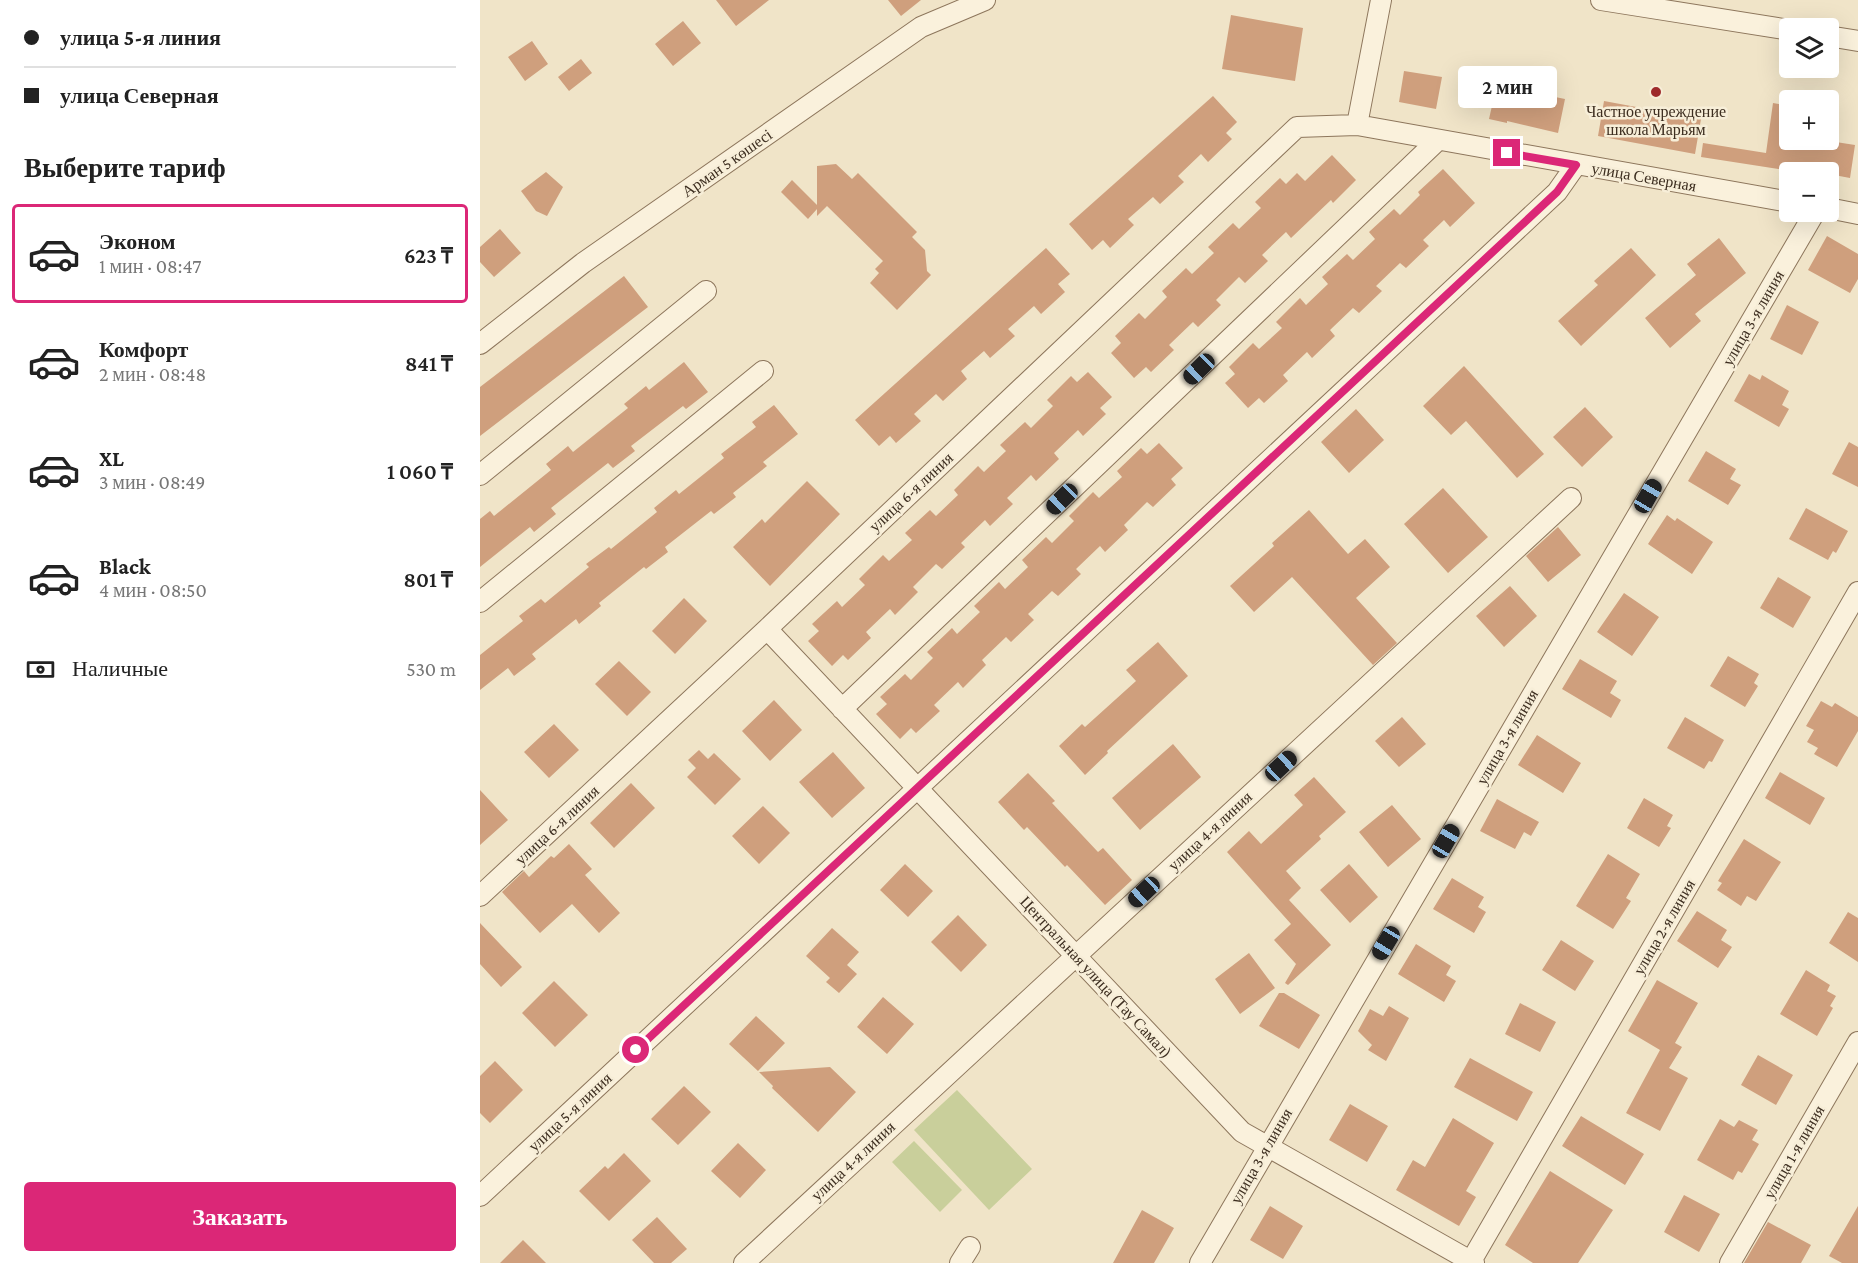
<!DOCTYPE html>
<html lang="ru">
<head>
<meta charset="utf-8">
<style>
  body { margin:0; font-family:"Crimson Pro",serif; background:#f2f2f2; color:#222; height:100vh; display:flex; flex-direction:column; font-size:22px; white-space:nowrap }
  * { box-sizing:border-box; margin:0 }
  p { font-size:20px; color:#767676 }
  .icon { flex:none; width:33px; height:33px; fill:none; stroke:currentColor; stroke-width:2; stroke-linecap:round; stroke-linejoin:round }
  .map { position:relative; flex:1; overflow:hidden }
  .sheet { display:flex; flex-direction:column; background:#fff; width:480px }
  .sheet>* { flex:none }
  .top-card { display:grid; align-content:center; height:132px; padding:0 24px; background:#fff }
  .tools { position:absolute; left:1299px; top:18px; display:grid; gap:12px }
  .tools a { display:grid; place-items:center; width:60px; height:60px; border-radius:6px; background:#fff; box-shadow:0 6px 24px #0002; font-size:30px }
  .end { position:absolute; width:27px; height:27px; margin:-14px; border:8px solid #db2777; background:#fff; box-shadow:0 0 0 3px #fff }
  .from { border-radius:50% }
  .bubble { position:absolute; height:42px; border-radius:6px; background:#fff; box-shadow:0 6px 24px #0002; font-size:20px; font-weight:600; line-height:42px; text-align:center }
  .car { position:absolute; width:18px; height:36px; margin:-18px -9px; border-radius:8px; box-shadow:0 0 4px 2px #0007; background:linear-gradient(#222 24%,#8ab4d8 0 40%,#222 0 76%,#8ab4d8 0 86%,#222 0) }
  .top-card b { display:flex; align-items:center; gap:21px; height:57px; font-size:22px }
  .top-card b+b { border-top:2px solid #e0e0e0 }
  .top-card i { width:15px; height:15px; background:#222 }
  ul { padding:0; list-style:none }
  li { display:flex; align-items:center; gap:18px; height:99px; margin:0 12px 9px; padding:0 12px; border:3px solid transparent; border-radius:6px }
  li div { flex:1 }
  li b { display:block; font-size:22px }
  li em { font-style:normal; font-weight:600 }
  li.selected { border-color:#db2777 }
  li>.icon { width:54px; height:54px; stroke-width:1.5 }
  h2 { padding:0 24px; font-size:27px; line-height:72px }
  .pay { display:flex; align-items:center; gap:15px; height:66px; padding:0 24px; font-size:22px }
  .pay p { margin-inline-start:auto }
  .primary-button { display:flex; gap:12px; margin-top:auto; padding:12px 24px }
  .primary-button a { flex:1; height:69px; border-radius:6px; background:#db2777; color:#fff; font-size:24px; font-weight:600; line-height:69px; text-align:center }
  main { display:flex; flex:1; min-height:0 }
  .map>svg:first-child { display:block }
  .green { fill:#c9cf9b }
  .building { fill:#cf9f7d }
  .lines { fill:none; stroke-linecap:round; stroke-linejoin:round }
  .street-casing { stroke:#8d765c; stroke-width:22 }
  .street { stroke:#faf1dc; stroke-width:20 }
  .route { stroke:#db2777; stroke-width:8 }
  .poi-dot { fill:#9e2a2b; stroke:#f7eed8; stroke-width:2 }
  .labels { text-anchor:middle; dominant-baseline:central; stroke-width:5; stroke-linejoin:round; paint-order:stroke }
  .poi-label { font-size:16px; fill:#3d2e20; stroke:#f7eed8 }
  .street-label { font-size:16px; fill:#3d2e20; stroke:#f7eed8 }
</style>
</head>
<body>
<main>
<section class="sheet">
<div class="top-card">
<b><i class="from"></i>улица 5-я линия</b>
<b><i></i>улица Северная</b>
</div>
<h2>Выберите тариф</h2>
<ul>
<li class="selected"><svg class="icon" aria-label="car" viewBox="0 0 24 24"><path d="M5 17H2v-5l4-1 3-4h7l3 4 3 1v5h-3M9 17h6M6 11h13"/><circle cx="7" cy="17" r="2"/><circle cx="17" cy="17" r="2"/></svg><div><b>Эконом</b><p>1 мин · 08:47</p></div><em>623 ₸</em></li>
<li><svg class="icon" aria-label="car" viewBox="0 0 24 24"><path d="M5 17H2v-5l4-1 3-4h7l3 4 3 1v5h-3M9 17h6M6 11h13"/><circle cx="7" cy="17" r="2"/><circle cx="17" cy="17" r="2"/></svg><div><b>Комфорт</b><p>2 мин · 08:48</p></div><em>841 ₸</em></li>
<li><svg class="icon" aria-label="car" viewBox="0 0 24 24"><path d="M5 17H2v-5l4-1 3-4h7l3 4 3 1v5h-3M9 17h6M6 11h13"/><circle cx="7" cy="17" r="2"/><circle cx="17" cy="17" r="2"/></svg><div><b>XL</b><p>3 мин · 08:49</p></div><em>1 060 ₸</em></li>
<li><svg class="icon" aria-label="car" viewBox="0 0 24 24"><path d="M5 17H2v-5l4-1 3-4h7l3 4 3 1v5h-3M9 17h6M6 11h13"/><circle cx="7" cy="17" r="2"/><circle cx="17" cy="17" r="2"/></svg><div><b>Black</b><p>4 мин · 08:50</p></div><em>801 ₸</em></li>
</ul>
<div class="pay"><svg class="icon" aria-label="cash" viewBox="0 0 24 24"><path d="M3 7h18v10H3z"/><circle cx="12" cy="12" r="2"/></svg>Наличные<p>530 m</p></div>
<div class="primary-button"><a>Заказать</a></div>
</section>
<div class="map">
<svg width="1378" height="1263" viewBox="0 0 1378 1263">
  <rect width="100%" height="100%" fill="#f0e4c8"/>
  <!-- green -->
  <path class="green" d="M477 1090 552 1169 509 1210 434 1130Z
    M434 1141 482 1190 460 1212 412 1162Z"/>
  <!-- building -->
  <path class="building" d="M236 0H289L256 26Z
    M408 0H441L421 16Z
    M751 15 823 28 815 81 742 69Z
    M203 21 221 43 193 66 175 44Z
    M52 41 68 64 45 81 28 57Z
    M101 59 112 73 89 91 78 77Z
    M924 71 962 77 956 109 919 102Z
    M1016 88 1050 96 1051 92 1085 99 1078 133 1027 121V123L1009 119Z
    M733 96 757 122 746 133 752 139 728 162 721 154 698 176 704 182 680 204 673 197 648 219 654 225 630 248 623 240 612 250 589 224Z
    M1124 101 1221 119 1215 154 1118 136Z
    M1293 103 1310 106V140H1343L1375 145 1370 178 1317 168V172L1221 157 1223 143 1286 153Z
    M852 155 876 180 853 203 851 200 811 238 806 232 782 255 788 261 765 283 759 277 736 300 741 305 718 327 713 322 689 345 694 350 671 372 666 367 654 378 631 353 641 343 635 336 659 313 665 319 687 297 682 291 706 268 712 274 734 253 728 247 753 223 759 229 781 208 775 202 800 178 806 184 817 173 825 181Z
    M356 164 372 179 378 173 437 232 432 237 445 250 447 271 451 275 417 310 390 283 399 273 395 269 403 261 347 206 337 216V209L328 219 301 192 312 180 337 205V166Z
    M963 169 995 203 970 227 964 220 943 240 949 246 926 268 920 263 896 286 902 291 879 313 873 308 850 330 855 336 832 358 827 352 803 375 808 381 784 403 779 398 768 408 745 383 755 374 749 367 773 343 779 349 802 328 796 322 820 298 826 305 848 284 842 277 867 254 873 260 895 239 889 232 914 209 920 215 940 195 938 192Z
    M66 172 83 187 67 216 56 211 41 191Z
    M20 229 41 253 14 277 0 262V247Z
    M1347 236 1378 254V279L1370 293 1328 270Z
    M1239 238 1266 273 1215 314 1221 321 1190 348 1165 318 1216 275 1207 264Z
    M566 248 590 274 578 284 585 292 561 314 554 306 528 329 535 336 510 358 504 351 481 371 487 379 463 401 456 394 434 414 441 421 416 443 410 436 399 446 375 420Z
    M1151 248 1176 275 1101 346 1078 321 1118 285 1114 281Z
    M144 276 168 307 0 436V387Z
    M1307 305 1339 322 1322 355 1290 339Z
    M204 362 228 392 206 409 203 406 151 446 155 451 133 468 128 463 71 508 76 514 54 532 50 527 0 567V519L10 511 14 516 71 470 66 464 88 446 93 452 148 408 144 404 166 386 169 390Z
    M984 366 1064 454 1037 478 986 421 971 435 943 406Z
    M608 372 632 397 620 408 626 414 603 436 598 430 574 453 579 459 556 481 551 475 527 498 533 504 510 526 505 520 481 543 485 547 462 569 456 564 433 587 438 592 415 615 410 609 386 632 391 638 368 660 363 655 352 666 328 641 339 631 332 624 357 601 362 607 385 585 379 579 403 555 409 561 432 540 425 533 450 510 456 516 478 495 474 490 498 466 504 472 526 451 520 445 545 422 551 428 573 406 567 400 591 376 597 382Z
    M1269 374 1280 380 1282 375 1309 391 1302 405 1309 409 1299 427 1254 401Z
    M294 405 318 434 283 462 287 466 253 493 256 497 234 514 231 511 185 547 188 552 166 569 164 567 119 603 121 606 99 624 96 619 52 654 56 659 34 676 28 668 0 690V655L43 621 39 616 61 599 65 603 109 567 106 564 129 547 131 549 177 512 174 508 196 490 199 494 244 458 241 454 276 427 272 422Z
    M1105 407 1133 437 1102 467 1073 437Z
    M876 409 904 440 869 473 841 442Z
    M1369 442 1378 447V487L1352 474Z
    M679 443 703 468 691 479 696 485 673 507 667 502 644 525 648 530 625 552 620 546 596 569 601 574 578 596 572 591 548 614 554 620 531 642 526 637 502 660 506 665 483 688 478 682 454 705 460 711 436 733 431 728 420 739 396 714 407 704 400 697 425 674 431 680 453 658 447 652 472 628 477 634 500 612 494 606 519 582 525 589 548 567 542 560 566 537 572 543 594 521 589 516 613 492 619 498 642 477 637 471 661 448 667 454Z
    M1226 451 1256 469 1250 479 1261 485 1248 505 1208 481Z
    M327 481 360 514 290 586 253 547 282 519 285 523Z
    M963 488 1008 537 968 573 924 524Z
    M1326 508 1368 531 1356 553 1353 551 1348 560 1309 539Z
    M829 510 868 554 885 539 910 567 876 598 917 643 893 665 812 577 774 612 750 586 794 546 792 543Z
    M1187 515 1195 521 1197 518 1233 542 1212 574 1168 544Z
    M1078 527 1101 555 1068 582 1046 556Z
    M1298 577 1331 597 1313 628 1280 608Z
    M1030 586 1057 616 1024 647 996 616Z
    M1144 593 1179 617 1152 656 1117 632Z
    M204 598 227 621 195 654 172 631Z
    M678 642 708 676 627 751 628 753 605 775 579 746 602 724 605 727 656 681 646 670Z
    M1248 656 1279 674 1274 683 1278 686 1265 707 1230 686Z
    M1100 659 1137 681 1130 693 1141 700 1131 718 1082 689Z
    M139 661 171 692 147 716 115 684Z
    M294 700 322 730 290 761 262 731Z
    M1341 701 1352 707 1355 703 1378 717V731L1357 767 1334 754 1338 748 1327 742 1334 730 1326 726Z
    M922 717 946 744 919 767 895 741Z
    M1205 717 1244 740 1232 762 1229 761 1224 769 1187 748Z
    M74 724 99 750 69 778 44 752Z
    M1057 735 1101 763 1083 793 1038 765Z
    M693 744 721 777 660 830 632 798Z
    M219 750 228 759 234 753 261 779 235 805 207 777 216 768 208 760Z
    M353 752 385 788 352 818 319 782Z
    M1300 772 1345 798 1330 825 1285 798Z
    M548 773 575 801 572 803 618 852 623 848 652 880 625 905 587 865 585 867 547 827 544 830 518 802Z
    M834 777 866 812 839 836 841 839 806 871 821 888 809 900 851 945 808 985 805 983 816 964 794 940 811 924 747 852 769 831 781 844 823 805 814 795Z
    M151 783 175 808 134 848 110 823Z
    M0 790 28 820 0 845Z
    M1164 798 1193 815 1187 826 1191 828 1179 847 1147 828Z
    M1017 799 1059 822 1051 836 1044 832 1035 849 1000 831Z
    M912 805 941 839 908 867 879 832Z
    M283 806 310 833 279 864 252 836Z
    M1264 839 1301 862 1276 901 1267 896 1261 906 1237 890 1242 883 1238 881Z
    M89 844 112 869 105 875 140 913 119 933 92 904 60 933 22 892 44 871 49 877 71 856 74 858Z
    M1128 854 1160 874 1146 898 1151 901 1133 929 1096 906Z
    M425 864 453 891 428 917 400 890Z
    M869 864 898 897 870 923 840 890Z
    M972 878 1004 897 998 907 1006 912 994 933 953 909Z
    M1217 911 1247 930 1241 940 1252 947 1238 968 1197 941Z
    M1368 912 1378 918V962L1349 943Z
    M478 915 507 945 481 972 451 942Z
    M0 923 42 967 21 987 0 964Z
    M352 928 379 952 367 965 377 974 359 993 346 982 350 978 326 956Z
    M1081 940 1114 961 1095 991 1062 970Z
    M936 944 971 966 966 975 976 981 964 1002 918 974Z
    M769 953 795 988 760 1014 735 979Z
    M1326 970 1350 985 1347 991 1356 996 1350 1006 1353 1008 1337 1036 1300 1014Z
    M1177 980 1218 1003 1195 1043 1202 1047 1189 1068 1208 1078 1180 1131 1146 1113 1180 1050 1148 1031Z
    M74 981 108 1015 75 1047 42 1013Z
    M799 993H804L840 1015 819 1049 779 1026Z
    M403 997 434 1024 407 1054 377 1027Z
    M1040 1003 1076 1022 1060 1052 1025 1034Z
    M909 1006 929 1018 906 1061 888 1050 892 1045 878 1031 890 1009 903 1016Z
    M276 1016 305 1043 278 1071 249 1044Z
    M1278 1055 1313 1075 1296 1105 1261 1085Z
    M990 1058 1053 1092 1037 1121 974 1087Z
    M15 1061 43 1090 10 1123 0 1113V1076Z
    M350 1067 376 1092 338 1132 292 1088 293 1086 279 1072Z
    M204 1086 231 1112 198 1145 171 1119Z
    M870 1104 908 1126 887 1162 849 1140Z
    M1101 1116 1164 1154 1145 1185 1082 1146Z
    M973 1118 1014 1143 986 1191 996 1197 979 1226 916 1190 933 1160 945 1167Z
    M1240 1119 1254 1127 1259 1120 1278 1130 1272 1140 1279 1144 1262 1173 1258 1171 1253 1180 1217 1160Z
    M258 1143 286 1170 260 1198 231 1171Z
    M144 1153 171 1181 129 1221 99 1191 125 1166 128 1169Z
    M1070 1171 1133 1210 1098 1263H1053L1025 1245Z
    M1204 1195 1240 1214 1219 1252 1184 1232Z
    M790 1206 823 1226 803 1259 770 1240Z
    M1378 1206V1263H1362L1349 1256Z
    M662 1210 694 1228 674 1263H633Z
    M177 1217 207 1249 191 1263H174L152 1240Z
    M1288 1222 1331 1245 1321 1263H1264Z
    M43 1240 66 1263H20Z"/>
  <g class="lines">
    <defs>
      <path id="street" d="M1121 0 1310 30
        M1348 36 1378 41
        M877 125 901 0
        M1348 208 1378 214
        M0 344 103 263 441 27 505 0
        M0 475 226 291
        M0 602 283 371
        M287 629 762 1132 994 1263
        M362 709 958 140
        M0 896 287 629 817 127 877 125 1310 202
        M0 1196 1077 192 1096 165
        M264 1263 1091 498
        M480 1263 490 1247
        M720 1263 1335 212
        M990 1263 1378 592
        M1250 1263 1378 1042"/>
    </defs>
    <!-- street casing -->
    <use href="#street" class="street-casing"/>
    <!-- street -->
    <use href="#street" class="street"/>
  </g>
  <g class="lines">
    <!-- route -->
    <path class="route" d="M156 1050 1077 192 1096 165 1027 153"/>
  </g>
  <!-- markers -->
  <circle class="poi-dot" cx="1176" cy="92" r="6"/>
  <g class="labels">
    <!-- poi labels -->
    <g class="poi-label">
      <text x="1176" y="111">Частное учреждение<tspan x="1176" dy="18">школа Марьям</tspan></text>
    </g>
    <!-- street labels -->
    <g class="street-label">
      <text transform="translate(247 163) rotate(-35)">Арман 5 көшесі</text>
      <text transform="translate(1164 177) rotate(10)">улица Северная</text>
      <text transform="translate(1273 318) rotate(-60)">улица 3-я линия</text>
      <text transform="translate(431 492) rotate(-43)">улица 6-я линия</text>
      <text transform="translate(1027 737) rotate(-60)">улица 3-я линия</text>
      <text transform="translate(77 825) rotate(-43)">улица 6-я линия</text>
      <text transform="translate(730 831) rotate(-43)">улица 4-я линия</text>
      <text transform="translate(1184 927) rotate(-60)">улица 2-я линия</text>
      <text transform="translate(616 977) rotate(47)">Центральная улица (Тау Самал)</text>
      <text transform="translate(90 1112) rotate(-43)">улица 5-я линия</text>
      <text transform="translate(1314 1152) rotate(-60)">улица 1-я линия</text>
      <text transform="translate(781 1156) rotate(-60)">улица 3-я линия</text>
      <text transform="translate(373 1161) rotate(-43)">улица 4-я линия</text>
    </g>
  </g>
</svg>
<div class="tools">
<a><svg class="icon" aria-label="layers" viewBox="0 0 24 24"><path d="M12 4l9 5-9 5-9-5zM3 14l9 5 9-5"/></svg></a>
<a>+</a>
<a>−</a>
</div>
<i class="end from" style="left:156px;top:1050px"></i>
<i class="end" style="left:1027px;top:153px"></i>
<div class="bubble" style="left:978px;top:66px;width:99px">2 мин</div>
<i class="car" style="left:719px;top:369px;rotate:226deg"></i>
<i class="car" style="left:1168px;top:496px;rotate:30deg"></i>
<i class="car" style="left:582px;top:499px;rotate:226deg"></i>
<i class="car" style="left:801px;top:766px;rotate:47deg"></i>
<i class="car" style="left:966px;top:841px;rotate:30deg"></i>
<i class="car" style="left:664px;top:892px;rotate:227deg"></i>
<i class="car" style="left:906px;top:943px;rotate:211deg"></i>
</div>
</main>
</body>
</html>
